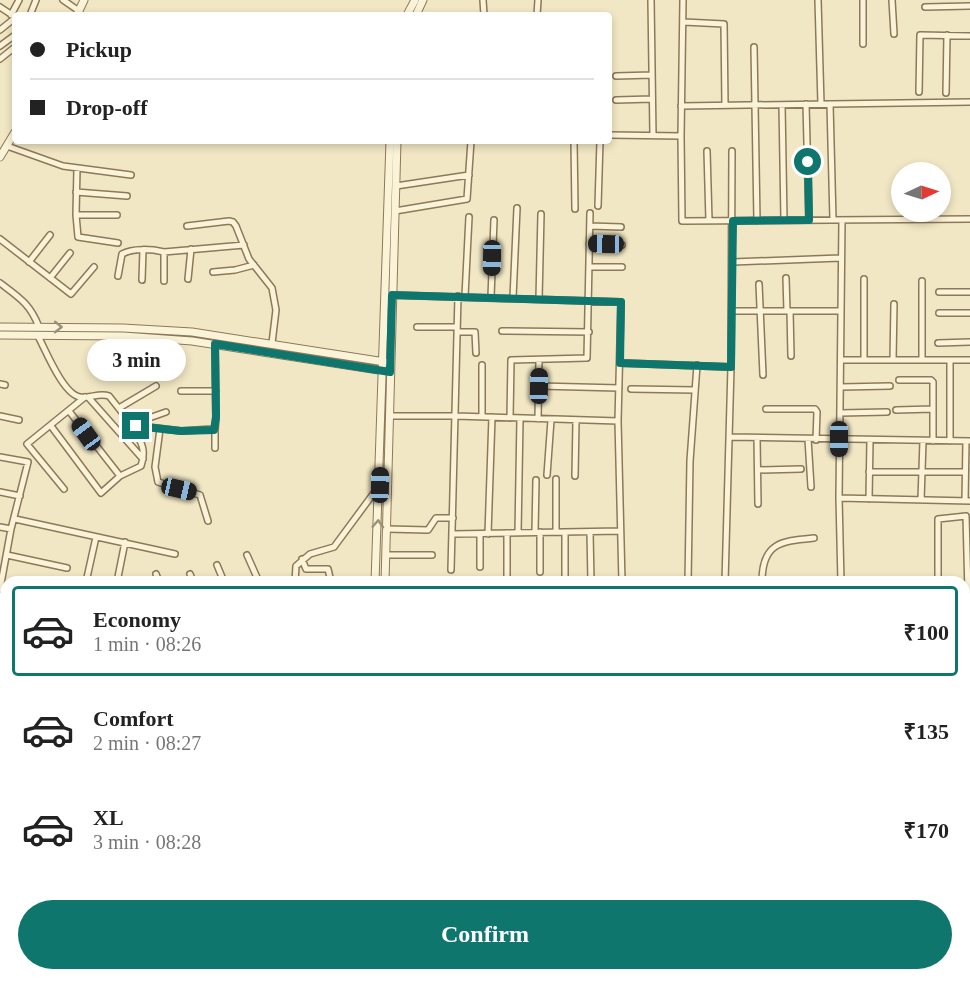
<!DOCTYPE html>
<html lang="en">
<head>
<meta charset="utf-8">
<style>
  body { margin:0; font-family:Georgia,serif; background:#f6f6f6; color:#222; height:100vh; display:flex; flex-direction:column; font-size:22px; white-space:nowrap }
  * { box-sizing:border-box; margin:0 }
  p { font-size:20px; color:#767676 }
  .icon { flex:none; width:33px; height:33px; fill:none; stroke:currentColor; stroke-width:2; stroke-linecap:round; stroke-linejoin:round }
  .map { position:relative; flex:1; overflow:hidden }
  .sheet { position:absolute; left:0px; top:576px; width:970px; height:405px; display:flex; flex-direction:column; background:#fff; border-radius:18px 18px 0 0; box-shadow:0 3px 9px #0003 }
  .sheet>* { flex:none }
  .guide { position:absolute; left:12px; top:12px; width:600px; height:132px; border-radius:6px; box-shadow:0 3px 9px #0003; display:grid; align-content:center; height:132px; padding:0 18px; background:#fff }
  .needle { width:39px; rotate:86deg }
  .controls { position:absolute; left:891px; top:162px; display:grid; gap:12px }
  .controls a { display:grid; place-items:center; width:60px; height:60px; border-radius:50%; background:#fff; box-shadow:0 3px 9px #0003; font-size:30px }
  .end { position:absolute; width:27px; height:27px; margin:-14px; border:8px solid #0f766e; background:#fff; box-shadow:0 0 0 3px #fff }
  .from { border-radius:50% }
  .bubble { position:absolute; height:42px; border-radius:21px; background:#fff; box-shadow:0 3px 9px #0003; font-size:20px; font-weight:700; line-height:42px; text-align:center }
  .car { position:absolute; width:18px; height:36px; margin:-18px -9px; border-radius:8px; box-shadow:0 0 4px 2px #0007; background:linear-gradient(#222 24%,#8ab4d8 0 40%,#222 0 76%,#8ab4d8 0 86%,#222 0) }
  .guide b { display:flex; align-items:center; gap:21px; height:57px; font-size:22px }
  .guide b+b { border-top:2px solid #e0e0e0 }
  .guide i { width:15px; height:15px; background:#222 }
  ul { padding:10px 0 0; list-style:none }
  li { display:flex; align-items:center; gap:18px; height:90px; margin:0 12px 9px; padding:0 6px; border:3px solid transparent; border-radius:6px }
  li div { flex:1 }
  li b { display:block; font-size:22px }
  li em { font-style:normal; font-weight:700 }
  li.on { border-color:#0f766e }
  li>.icon { width:54px; height:54px; stroke-width:1.5 }
  .button { display:flex; gap:12px; margin-top:auto; padding:12px 18px }
  .button a { flex:1; height:69px; border-radius:36px; background:#0f766e; color:#fff; font-size:24px; font-weight:700; line-height:69px; text-align:center }
  .map>svg:first-child { display:block }
  .lines { fill:none; stroke-linecap:round; stroke-linejoin:round }
  .minor-casing { stroke:#8c7959; stroke-width:8 }
  .tertiary-casing { stroke:#8c7959; stroke-width:9 }
  .minor { stroke:#fbf3d8; stroke-width:5 }
  .tertiary { stroke:#fbf3d8; stroke-width:7 }
  .oneway { stroke:#9c917b }
  .route { stroke:#0f766e; stroke-width:8 }
</style>
</head>
<body>
<div class="map">
<svg width="970" height="981" viewBox="0 0 970 981">
  <rect width="100%" height="100%" fill="#f1e7c4"/>
  <g class="lines">
    <defs>
      <path id="minor" d="M63 0 79 11
        M483 0 484 15
        M651 0 653 135
        M818 0 821 104
        M863 0V44
        M892 0 894 34
        M0 7 15 17
        M925 7 970 6
        M11 15 19 0
        M30 15 36 0
        M537 15 538 0
        M684 22 724 24 725 105
        M0 30 15 18
        M0 46 15 35
        M754 47 757 221
        M0 59 15 47
        M616 76 652 75
        M919 92 920 35 970 36
        M946 93 947 35
        M616 100 652 99
        M806 104 809 220
        M830 104 833 220
        M782 105 784 220
        M681 106 970 102
        M609 135 681 136 682 221 970 219
        M681 136 683 0
        M574 141 575 209
        M7 146 63 166 131 175
        M707 151 709 221
        M77 168 76 215 78 237 118 243
        M396 186 469 175
        M76 192 127 196
        M598 206 600 141
        M395 211 467 199 471 141
        M76 215H117
        M187 226 229 221 233 222 236 226 249 259 272 288 276 310 272 343
        M590 226 621 227
        M0 239 71 294 94 267
        M589 244 622 245
        M164 252V281
        M29 262 50 235
        M733 262 840 258
        M589 267H622
        M213 272 235 270 254 265
        M118 276 122 254C133 248 151 249 164 252L244 245
        M50 278 70 253
        M786 278 787 311
        M188 279 191 249
        M142 280 143 250
        M922 281V360
        M0 283C20 298 30 304 39 327
        M759 284 763 375
        M939 292H970
        M389 295 621 302 618 421 622 582
        M465 296 469 217
        M491 297 494 220
        M513 298 517 208
        M539 299 541 214
        M732 311H841
        M790 311 791 356
        M939 313H970
        M417 327H457
        M502 331 589 332
        M457 332H475L476 353
        M38 336C46 351 63 394 80 397 90 399 99 392 109 396L132 425 181 431 212 429 215 432V448
        M938 343 970 342
        M841 360H970
        M864 360V279
        M893 360 894 304
        M620 363 731 367
        M482 365V416
        M899 380H931L933 382V441
        M0 384 5 385
        M539 386 619 388
        M841 387 890 386
        M631 389 695 390
        M181 391H216
        M88 397 143 459
        M119 408 156 386
        M766 409H815L817 412 816 440
        M896 410 933 409
        M69 411 120 476 141 466C147 448 140 441 132 425
        M840 413 887 412
        M0 416 19 420
        M389 416H456L618 421
        M510 418 511 360 587 358 590 213
        M538 419 539 360
        M51 426 101 493 120 476
        M136 426 149 418 166 412
        M160 429 155 467 158 482 200 495 208 521
        M215 430 216 417 215 344
        M730 437 970 441
        M757 438 758 504
        M808 439 811 487
        M950 441V360
        M0 457 28 462 11 529 0 589
        M758 470 801 469
        M869 472H965
        M547 475 551 420
        M575 476 576 421
        M64 489 27 444 85 397
        M0 492 20 496
        M839 498 970 501
        M869 499 870 440
        M921 500 923 441
        M965 501 966 441
        M15 519 175 554
        M0 527 11 529
        M387 529 428 530 436 518H453
        M535 532 536 480
        M540 532V572
        M556 532V479
        M565 532V582
        M590 532 591 582
        M518 533 520 419
        M453 534 620 531
        M488 534 492 417
        M7 555 67 568
        M247 555 259 582
        M386 555H432
        M302 559 306 569H328L331 582
        M217 565 224 582
        M480 567V534
        M451 570 458 296
        M156 574 159 582
        M190 574 193 582
        M86 582 96 537
        M117 582 125 542
        M295 582 296 566 310 554 334 547 379 486
        M449 582V581
        M507 582V533
        M688 582 690 461 697 365
        M725 582 731 367 732 151
        M762 582C762 542 782 541 814 538
        M841 582 839 498 842 220
        M938 582V519L966 516 968 593
        M0 650 6 673 0 695
        M964 658 970 659
        M0 720 6 723
        M964 749H968L970 684
        M0 757 6 759
        M0 805 6 810
        M0 818V833
        M709 975V981
        M865 975V981
        M888 975H901
        M921 975H970
        M19 981V975
        M46 981V975
        M438 981 439 975
        M467 981 468 975
        M597 981V975
        M681 981V975
        M739 981V975"/>
      <path id="tertiary" d="M77 15 84 0
        M407 15 415 0
        M416 15 423 0
        M0 157 15 132
        M0 327 123 328 192 332 385 362
        M0 335 123 336 192 341 385 371
        M375 582 390 141
        M385 582 397 141
        M964 841H970
        M964 851 970 852
        M0 964 6 965
        M0 969 6 970
        M80 975 148 981
        M141 975 209 981
        M368 981V975
        M376 981V975"/>
    </defs>
    <!-- minor casing -->
    <use href="#minor" class="minor-casing"/>
    <!-- tertiary casing -->
    <use href="#tertiary" class="tertiary-casing"/>
    <!-- minor -->
    <use href="#minor" class="minor"/>
    <!-- tertiary -->
    <use href="#tertiary" class="tertiary"/>
  </g>
  <!-- one-way arrows -->
  <defs><path id="oneway-chevron" d="M-2-3.5L2.5 0L-2 3.5" fill="none" stroke-width="1.6" stroke-linecap="round" stroke-linejoin="round" transform="scale(1.5)"/></defs>
  <g class="oneway">
    <use href="#oneway-chevron" transform="translate(58 327)"/>
    <use href="#oneway-chevron" transform="translate(378 524) rotate(-87)"/>
  </g>
  <g class="lines">
    <!-- route -->
    <path class="route" d="M136 426 181 431 214 430 216 417 215 344 390 372 392 295 621 302 620 363 731 367 733 221 809 220 808 162"/>
  </g>
</svg>
<div class="controls">
<a><svg class="needle" viewBox="-14 -14 28 28"><path d="M0-13l5 13h-10z" fill="#e53935"/><path d="M0 13l5-13h-10z" fill="#767676"/></svg></a>
</div>
<i class="end from" style="left:808px;top:162px"></i>
<i class="end" style="left:136px;top:426px"></i>
<div class="bubble" style="left:87px;top:339px;width:99px">3 min</div>
<i class="car" style="left:606px;top:244px;rotate:271deg"></i>
<i class="car" style="left:492px;top:258px;rotate:181deg"></i>
<i class="car" style="left:539px;top:386px;rotate:1deg"></i>
<i class="car" style="left:86px;top:434px;rotate:324deg"></i>
<i class="car" style="left:839px;top:439px;rotate:180deg"></i>
<i class="car" style="left:380px;top:485px;rotate:1deg"></i>
<i class="car" style="left:179px;top:489px;rotate:103deg"></i>
<div class="guide">
<b><i class="from"></i>Pickup</b>
<b><i></i>Drop-off</b>
</div>
<section class="sheet">
<ul>
<li class="on"><svg class="icon" aria-label="car" viewBox="0 0 24 24"><path d="M5 17H2v-5l4-1 3-4h7l3 4 3 1v5h-3M9 17h6M6 11h13"/><circle cx="7" cy="17" r="2"/><circle cx="17" cy="17" r="2"/></svg><div><b>Economy</b><p>1 min · 08:26</p></div><em>₹100</em></li>
<li><svg class="icon" aria-label="car" viewBox="0 0 24 24"><path d="M5 17H2v-5l4-1 3-4h7l3 4 3 1v5h-3M9 17h6M6 11h13"/><circle cx="7" cy="17" r="2"/><circle cx="17" cy="17" r="2"/></svg><div><b>Comfort</b><p>2 min · 08:27</p></div><em>₹135</em></li>
<li><svg class="icon" aria-label="car" viewBox="0 0 24 24"><path d="M5 17H2v-5l4-1 3-4h7l3 4 3 1v5h-3M9 17h6M6 11h13"/><circle cx="7" cy="17" r="2"/><circle cx="17" cy="17" r="2"/></svg><div><b>XL</b><p>3 min · 08:28</p></div><em>₹170</em></li>
</ul>
<div class="button"><a>Confirm</a></div>
</section>
</div>
</body>
</html>
